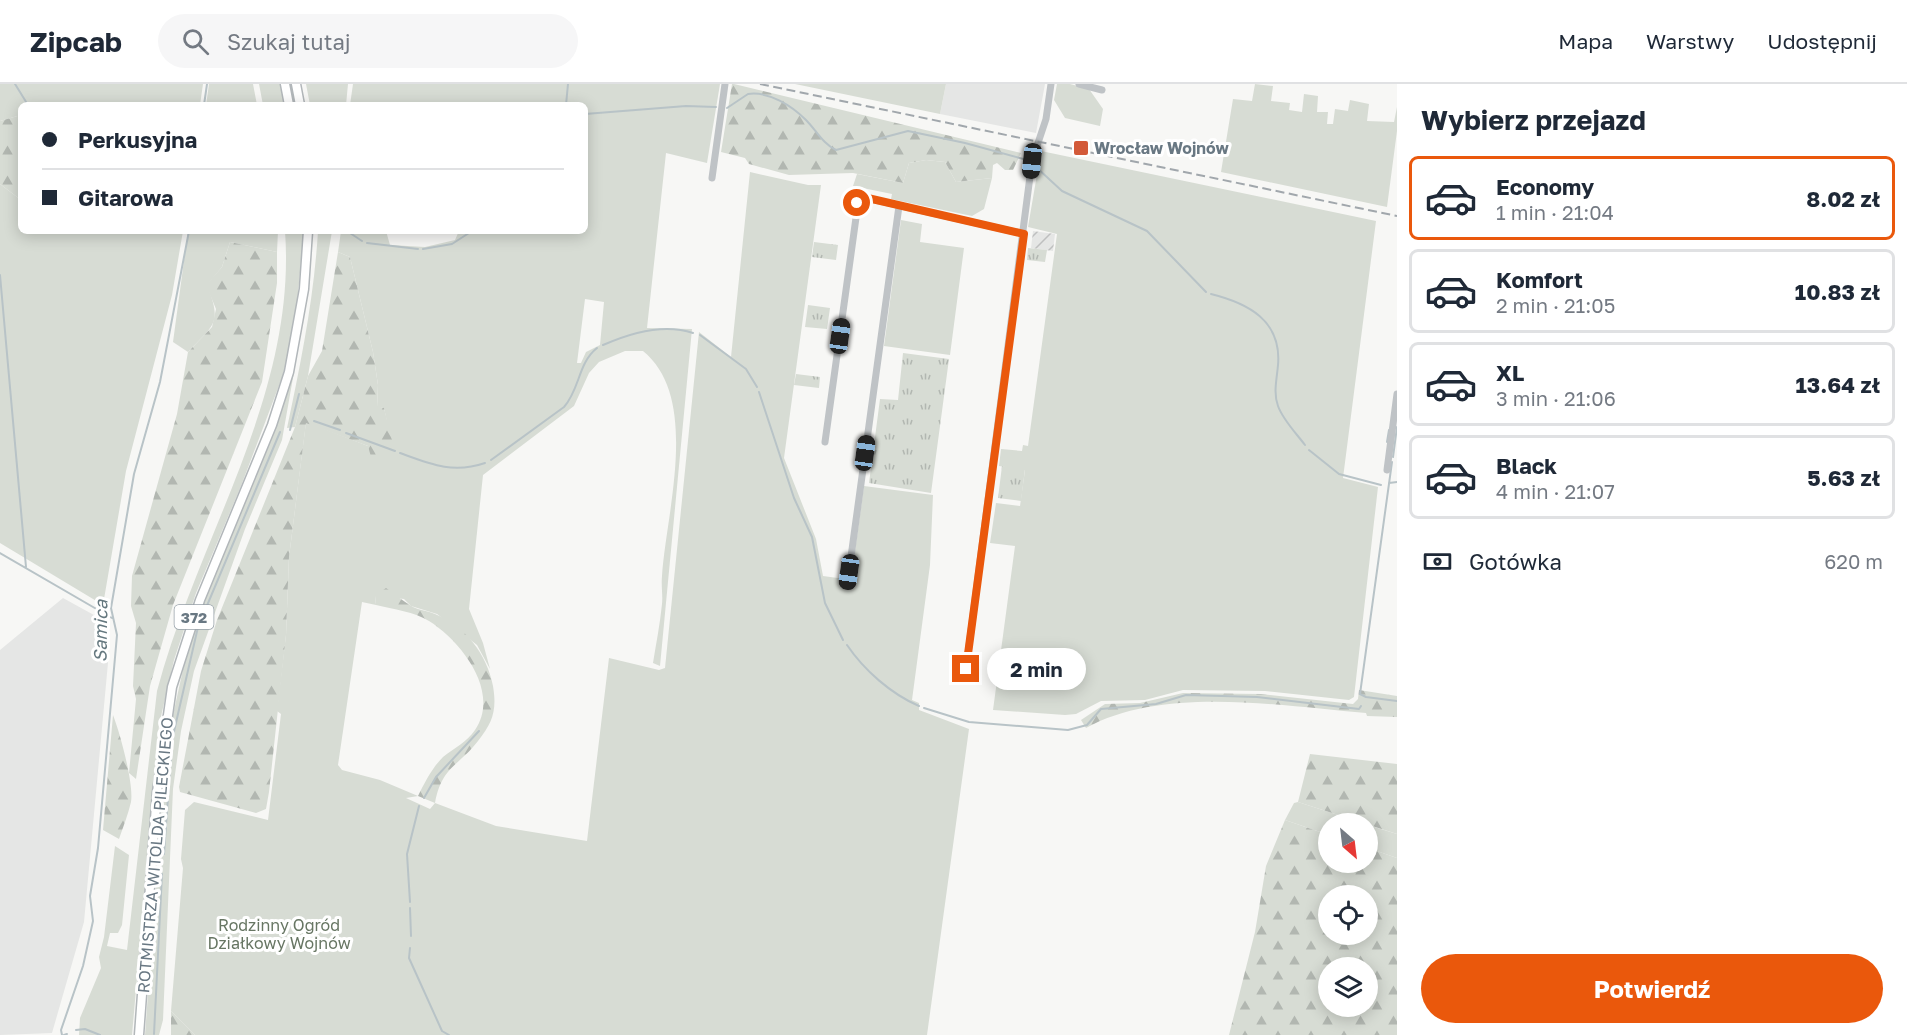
<!DOCTYPE html>
<html lang="pl">
<head>
<meta charset="utf-8">
<style>
  body { margin:0; font-family:"Golos Text",sans-serif; background:#f6f6f7; color:#1f2937; height:100vh; display:flex; flex-direction:column; font-size:22px; white-space:nowrap }
  * { box-sizing:border-box; margin:0 }
  p { font-size:20px; color:#747a83 }
  .icon { flex:none; width:33px; height:33px; fill:none; stroke:currentColor; stroke-width:2; stroke-linecap:round; stroke-linejoin:round }
  .map { position:relative; flex:1; overflow:hidden }
  .side { display:flex; flex-direction:column; background:#fff; width:510px }
  .side>* { flex:none }
  .top-card { position:absolute; left:18px; top:18px; width:570px; height:132px; border-radius:9px; box-shadow:0 3px 15px #0003; display:grid; align-content:center; height:132px; padding:0 24px; background:#fff }
  .needle { width:39px; rotate:152deg }
  .controls { position:absolute; left:1318px; top:729px; display:grid; gap:12px }
  .controls a { display:grid; place-items:center; width:60px; height:60px; border-radius:50%; background:#fff; box-shadow:0 3px 15px #0003; font-size:30px }
  .end { position:absolute; width:27px; height:27px; margin:-14px; border:8px solid #ea580c; background:#fff; box-shadow:0 0 0 3px #fff }
  .from { border-radius:50% }
  .bubble { position:absolute; height:42px; border-radius:21px; background:#fff; box-shadow:0 3px 15px #0003; font-size:20px; font-weight:700; line-height:42px; text-align:center }
  .car { position:absolute; width:18px; height:36px; margin:-18px -9px; border-radius:8px; box-shadow:0 0 4px 2px #0007; background:linear-gradient(#222 24%,#8ab4d8 0 40%,#222 0 76%,#8ab4d8 0 86%,#222 0) }
  .top-card b { display:flex; align-items:center; gap:21px; height:57px; font-size:22px }
  .top-card b+b { border-top:2px solid #e0e1e3 }
  .top-card i { width:15px; height:15px; background:#1f2937 }
  ul { padding:0; list-style:none }
  li { display:flex; align-items:center; gap:18px; height:84px; margin:0 12px 9px; padding:0 12px; border:3px solid #e0e1e3; border-radius:9px }
  li div { flex:1 }
  li b { display:block; font-size:22px }
  li em { font-style:normal; font-weight:700 }
  li.on { border-color:#ea580c }
  li>.icon { width:54px; height:54px; stroke-width:1.5 }
  h2 { padding:0 24px; font-size:27px; line-height:72px }
  .pay { display:flex; align-items:center; gap:15px; height:66px; padding:0 24px; font-size:22px }
  .pay p { margin-inline-start:auto }
  .cta { display:flex; gap:12px; margin-top:auto; padding:12px 24px }
  .cta a { flex:1; height:69px; border-radius:36px; background:#ea580c; color:#fff; font-size:24px; font-weight:700; line-height:69px; text-align:center }
  header { display:flex; align-items:center; gap:36px; box-sizing:border-box; height:84px; padding:0 30px; background:#fff; border-bottom:2px solid #e0e1e3 }
  header strong { font-size:28px }
  nav { display:flex; gap:33px; margin-inline-start:auto; font-size:21px }
  .search { width:420px; height:54px; background:#f6f6f7; display:flex; align-items:center; gap:15px; box-sizing:border-box; padding:0 21px; border-radius:33px; color:#747a83; font-size:22px }
  main { display:flex; flex:1; min-height:0 }
  .map>svg:first-child { display:block }
  .built { fill:#e5e6e5 }
  .industrial { fill:url(#industrial-furrows) }
  .green { fill:#d7dcd4; fill-rule:evenodd }
  .forest { fill:url(#forest-firs); fill-rule:evenodd }
  .park { fill:url(#park-tufts) }
  .lines { fill:none; stroke-linecap:round; stroke-linejoin:round }
  .stream { stroke:#b8c3c7; stroke-width:2 }
  .major-casing { stroke:#b2b7ba; stroke-width:11 }
  .minor { stroke:#bfc3c6; stroke-width:7 }
  .major { stroke:#fff; stroke-width:8 }
  .rail { stroke:#a1a7ac; stroke-width:2; stroke-dasharray:9 4.5; stroke-linecap:butt }
  .route { stroke:#ea580c; stroke-width:8 }
  .poi-dot { fill:#d35a39; stroke:#fff; stroke-width:2 }
  .labels { text-anchor:middle; dominant-baseline:central; stroke-width:6; stroke-linejoin:round; paint-order:stroke }
  .shield { fill:#fff; stroke:#96a0a8; stroke-width:1.5 }
  .shield-label { font-size:15px; font-weight:bold; fill:#697883 }
  .poi-label { font-size:16px; font-weight:bold; fill:#697883; stroke:#fff; text-anchor:start }
  .street-label { font-size:16px; fill:#697883; stroke:#fff }
  .park-label { font-size:16px; fill:#677663; stroke:#fff }
  .water-label { font-size:18px; font-style:italic; fill:#65787f; stroke:#fff }
</style>
</head>
<body>
<header>
<strong>Zipcab</strong>
<div class="search"><svg class="icon" aria-label="search" viewBox="0 0 24 24"><circle cx="10" cy="10" r="6"/><path d="M15 15l6 6"/></svg>Szukaj tutaj</div>
<nav><a>Mapa</a><a>Warstwy</a><a>Udostępnij</a></nav>
</header>
<main>
<div class="map">
<svg width="1397" height="951" viewBox="0 0 1397 951">
  <defs>
    <pattern id="industrial-furrows" width="10" height="10" patternUnits="userSpaceOnUse" patternTransform="scale(1.5)"><rect width="10" height="10" fill="#e5e6e5"/><path d="M-1 1l2-2M0 10L10 0M9 11l2-2" fill="none" stroke="#bebfbf"/></pattern>
    <pattern id="forest-firs" width="22" height="20" patternUnits="userSpaceOnUse" patternTransform="scale(1.5)"><rect width="22" height="20" fill="#d7dcd4"/><path d="M5 1l3.5 6h-7zM16 11l3.5 6h-7z" fill="#b2b7b1"/></pattern>
    <pattern id="park-tufts" width="24" height="20" patternUnits="userSpaceOnUse" patternTransform="scale(1.5)"><rect width="24" height="20" fill="#d7dcd4"/><path d="M3 7l-1-3M5 7V3M7 7l1-3M15 17l-1-3M17 17v-4M19 17l1-3" fill="none" stroke="#b2b7b1"/></pattern>
  </defs>
  <rect width="100%" height="100%" fill="#f7f7f5"/>
  <!-- built -->
  <path class="built" d="M946 0H1045L1036 49 940 30Z
    M63 514 103 536 109 568 84 838 52 949 0 951V566Z"/>
  <!-- industrial -->
  <path class="industrial" d="M1033 147 1055 150 1053 167 1031 164Z"/>
  <!-- green -->
  <path class="green" d="M0 0H203L200 21H21V31L0 37Z
    M209 0H253L257 21H206Z
    M259 0H280L284 21H263Z
    M306 0H348L346 21H310Z
    M353 0H720L707 79 666 69 647 244 692 245 660 582 653 579C656 560 660 540 662 520 663 511 661 502 662 492 666 429 701 314 643 267H625L599 278 589 289 574 322 483 391 469 525 483 559 490 585 477 561 437 530 411 522 404 515 375 512 376 521 362 518 338 681 342 686 380 696 418 712 406 714 430 725 435 719 496 742 587 757 609 574 659 586 665 584 699 248 731 273 750 88 808 101H821L784 374 816 455 823 492 845 495 846 503H850L864 402 933 411 930 481 912 616 919 619V626L969 645 927 951H195L171 927 183 784 181 775 185 726 194 718 268 736 281 630 277 627 286 551 289 473 306 338 368 362 387 338 384 324 377 323 378 301 373 268 350 173 338 168 341 147H386L390 161 425 163 455 156 459 147H585V21H350ZM585 215 604 218 600 261 586 268 581 279H577Z
    M795 0H946L940 30Z
    M1057 0H1070L1089 5 1103 25 1100 42 1065 34 1054 16Z
    M1255 0 1273 2 1271 17 1290 19 1289 26 1302 28 1304 10 1318 12 1317 28H1328L1327 40H1333L1335 25 1348 27 1350 16 1369 20 1367 37 1394 38 1397 23V47L1387 123 1221 88 1233 15 1252 17Z
    M1041 67 1376 137 1343 394 1378 403 1354 613 1349 616 1265 607 1183 606 1145 616 1101 617 1076 630 1065 631 993 626 1015 462 990 459 996 419 1020 422 1025 386 999 382 1001 365 1022 367 1023 361 1028 362 1057 150 1028 143Z
    M926 76 945 78 956 98 992 94 984 125 972 132 891 115 892 110 853 102 857 90 903 99 909 79Z
    M0 100 21 116V147H183L172 211 126 387 103 521 0 459Z
    M901 136 922 140 920 158 964 164 950 271 884 262Z
    M188 147H278L277 168 230 158 222 183 207 201C222 239 215 240 188 268L173 258Z
    M285 147H304L295 240 283 291 241 402 196 509 174 576 159 641 132 951H79L80 934 101 884 99 873 104 853 115 762 129 771 122 841 118 849H110L107 862 127 866 157 607C198 452 297 312 285 147Z
    M318 147H332L308 292 295 343 287 344C301 278 314 214 318 147Z
    M297 271 282 356 245 445 194 587 181 647 173 705 163 936 159 951H145L166 663 184 581 203 518 278 335Z
    M1298 718 1363 739 1329 740V751L1285 736 1294 719Z
    M1368 741 1397 750V774L1368 764Z"/>
  <!-- forest -->
  <path class="forest" d="M732 0H734L1021 69 1013 86H1005L997 79 993 81 992 94 956 98 945 78 926 76 909 79 903 99 853 89 789 91 749 80 745 74 721 68Z
    M21 31V116L0 100V37Z
    M230 158 277 168V199L262 298 173 521 150 602 136 695 129 689 136 615 133 602 136 539 131 522 132 492 177 330 188 268 212 243 216 225 206 201 222 183Z
    M338 168 350 173 373 268 378 301 377 322 384 324 394 364 388 374 371 373 368 362 306 339 289 473 286 551 269 708 266 725 256 729 180 708 179 703 201 587 217 536 295 343 308 292 322 267Z
    M386 504C395 510 404 518 413 523 419 526 428 527 435 530 465 542 487 570 493 602 497 626 493 638 478 657 458 683 442 682 435 719L418 712C425 698 432 684 443 673 454 664 467 658 475 646 501 608 461 557 429 537 415 528 393 525 376 521L375 512Z
    M1359 606 1397 612V633L1367 632 1366 629C1282 622 1163 601 1086 644L1081 636 1105 620 1140 619 1183 609 1261 610 1353 620 1358 615Z
    M113 631C120 649 134 700 131 718 128 731 123 743 119 755L103 746Z
    M1310 670 1397 680V750L1298 718Z
    M1285 736 1329 751V778H1368V764L1397 774V951H1229L1255 848 1266 782ZM1329 812H1368V850H1329ZM1329 884H1368V922H1329Z
    M171 927 195 951H171Z"/>
  <!-- park -->
  <path class="park" d="M814 158 838 161 836 176 812 173Z
    M1028 164 1047 166 1045 178 1027 176Z
    M808 221 830 224 827 245 805 243Z
    M903 269 949 275 931 409 869 399 880 315 898 316Z
    M796 290 820 293 819 304 794 301Z
    M1002 382 1025 385 1021 417 998 414Z"/>
  <g class="lines">
    <!-- stream -->
    <path class="stream" d="M15 0 28 21
      M204 21 207 0
      M566 21 568 0
      M727 24 748 10C769 7 792 22 806 36 816 46 823 60 836 66L908 47 965 59 1027 76
      M585 30 686 22 716 23
      M1036 83 1062 107 1147 147 1206 208
      M347 147 362 157
      M367 159 418 165
      M423 165 452 160 472 147
      M0 191 26 483
      M1211 210C1247 219 1282 236 1278 281 1277 294 1273 309 1278 322 1283 336 1296 349 1305 361
      M700 251 746 285 757 303
      M603 261C630 249 664 239 693 249
      M759 308 794 414 812 453 825 519 843 556
      M314 337 340 346
      M290 346 299 310
      M346 349 395 367
      M1387 358 1389 346
      M1309 366 1339 390 1381 401
      M400 369C430 380 453 390 485 379
      M1393 373 1397 343
      M491 376 564 323C580 305 578 279 597 264
      M1392 378 1360 610 1366 613 1397 617
      M1389 399 1397 398
      M0 469 112 534
      M847 561C864 586 891 610 919 622
      M924 624 969 638 1068 646 1087 641 1101 625 1156 620 1186 611 1257 613 1359 625 1361 622
      M424 714 436 693 479 647
      M164 770 172 656 198 543 280 348
      M410 818 407 770 419 722
      M410 824 411 852
      M410 864 409 874 442 947 449 951
      M76 946 85 945 100 951
      M154 950 162 790
      M62 951 61 946 83 882 93 837 90 812 98 764 117 551 111 524 134 390 160 298 189 147
      M64 951 67 950"/>
    <defs>
      <path id="major" d="M285 0 289 21
        M296 0 300 21
        M139 951 157 708 172 603 200 516 272 341 289 288 304 205 308 147"/>
    </defs>
    <!-- major casing -->
    <use href="#major" class="major-casing"/>
    <!-- minor -->
    <path class="minor" d="M1079 0 1102 6
      M712 94 725 0
      M853 111 1024 150
      M825 358 859 112
      M1387 386 1397 310
      M847 502 899 122
      M966 585 1032 77 1046 35 1051 0"/>
    <!-- major -->
    <use href="#major" class="major"/>
    <!-- rail -->
    <path class="rail" d="M760 0 1397 132"/>
  </g>
  <g class="lines">
    <!-- route -->
    <path class="route" d="M857 119 859 112 1024 150 966 585"/>
  </g>
  <!-- markers -->
  <rect class="poi-dot" x="1073" y="56" width="16" height="16" rx="3"/>
  <g class="labels">
    <!-- shield labels -->
    <rect class="shield" x="174.5" y="521" width="39" height="24" rx="4.5"/>
    <g class="shield-label">
      <text x="194" y="533">372</text>
    </g>
    <!-- poi labels -->
    <g class="poi-label">
      <text x="1094" y="64">Wrocław Wojnów</text>
    </g>
    <!-- street labels -->
    <g class="street-label">
      <text transform="translate(155 771) rotate(-85)">ROTMISTRZA WITOLDA PILECKIEGO</text>
    </g>
    <!-- park labels -->
    <g class="park-label">
      <text x="279" y="841">Rodzinny Ogród<tspan x="279" dy="18">Działkowy Wojnów</tspan></text>
    </g>
    <!-- water labels -->
    <g class="water-label">
      <text transform="translate(100 547) rotate(-89)">Samica</text>
    </g>
  </g>
</svg>
<div class="controls">
<a><svg class="needle" viewBox="-14 -14 28 28"><path d="M0-13l5 13h-10z" fill="#e53935"/><path d="M0 13l5-13h-10z" fill="#747a83"/></svg></a>
<a><svg class="icon" aria-label="locate" viewBox="0 0 24 24"><circle cx="12" cy="12" r="6"/><path d="M12 2v4M12 18v4M2 12h4M18 12h4"/></svg></a>
<a><svg class="icon" aria-label="layers" viewBox="0 0 24 24"><path d="M12 4l9 5-9 5-9-5zM3 14l9 5 9-5"/></svg></a>
</div>
<i class="end from" style="left:857px;top:119px"></i>
<i class="end" style="left:966px;top:585px"></i>
<div class="bubble" style="left:987px;top:564px;width:99px">2 min</div>
<i class="car" style="left:1032px;top:77px;rotate:186deg"></i>
<i class="car" style="left:840px;top:252px;rotate:8deg"></i>
<i class="car" style="left:865px;top:369px;rotate:8deg"></i>
<i class="car" style="left:849px;top:488px;rotate:188deg"></i>
<div class="top-card">
<b><i class="from"></i>Perkusyjna</b>
<b><i></i>Gitarowa</b>
</div>
</div>
<section class="side">
<h2>Wybierz przejazd</h2>
<ul>
<li class="on"><svg class="icon" aria-label="car" viewBox="0 0 24 24"><path d="M5 17H2v-5l4-1 3-4h7l3 4 3 1v5h-3M9 17h6M6 11h13"/><circle cx="7" cy="17" r="2"/><circle cx="17" cy="17" r="2"/></svg><div><b>Economy</b><p>1 min · 21:04</p></div><em>8.02 zł</em></li>
<li><svg class="icon" aria-label="car" viewBox="0 0 24 24"><path d="M5 17H2v-5l4-1 3-4h7l3 4 3 1v5h-3M9 17h6M6 11h13"/><circle cx="7" cy="17" r="2"/><circle cx="17" cy="17" r="2"/></svg><div><b>Komfort</b><p>2 min · 21:05</p></div><em>10.83 zł</em></li>
<li><svg class="icon" aria-label="car" viewBox="0 0 24 24"><path d="M5 17H2v-5l4-1 3-4h7l3 4 3 1v5h-3M9 17h6M6 11h13"/><circle cx="7" cy="17" r="2"/><circle cx="17" cy="17" r="2"/></svg><div><b>XL</b><p>3 min · 21:06</p></div><em>13.64 zł</em></li>
<li><svg class="icon" aria-label="car" viewBox="0 0 24 24"><path d="M5 17H2v-5l4-1 3-4h7l3 4 3 1v5h-3M9 17h6M6 11h13"/><circle cx="7" cy="17" r="2"/><circle cx="17" cy="17" r="2"/></svg><div><b>Black</b><p>4 min · 21:07</p></div><em>5.63 zł</em></li>
</ul>
<div class="pay"><svg class="icon" aria-label="cash" viewBox="0 0 24 24"><path d="M3 7h18v10H3z"/><circle cx="12" cy="12" r="2"/></svg>Gotówka<p>620 m</p></div>
<div class="cta"><a>Potwierdź</a></div>
</section>
</main>
</body>
</html>
